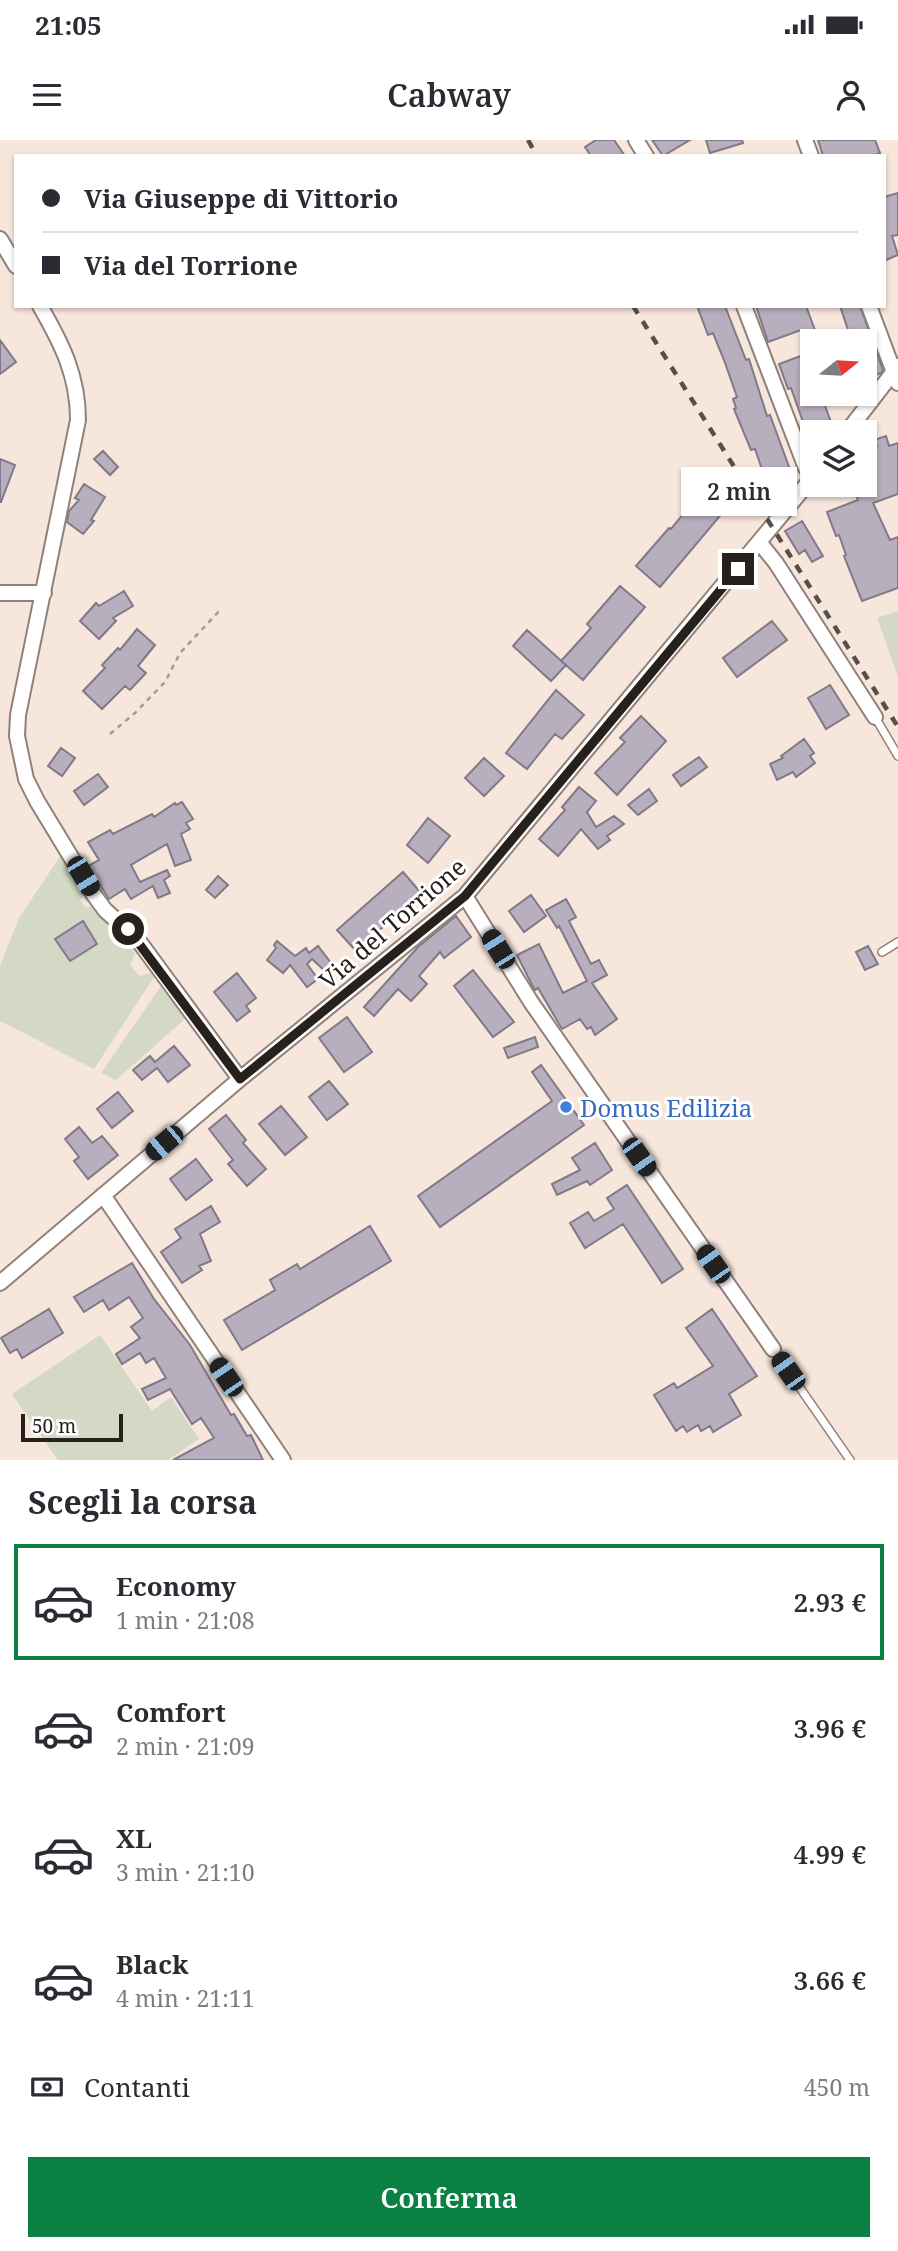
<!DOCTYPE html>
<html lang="it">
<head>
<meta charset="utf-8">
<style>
  body { margin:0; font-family:"Noto Serif",serif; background:#f2f2f3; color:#2b2b33; height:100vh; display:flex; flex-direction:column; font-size:26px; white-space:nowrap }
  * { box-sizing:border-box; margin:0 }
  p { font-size:23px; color:#7c7c81 }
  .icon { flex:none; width:38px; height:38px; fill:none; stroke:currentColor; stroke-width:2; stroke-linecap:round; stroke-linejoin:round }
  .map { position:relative; height:1320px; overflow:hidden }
  .side { display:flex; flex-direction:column; background:#fff; flex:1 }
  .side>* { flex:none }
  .hud { position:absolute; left:14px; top:14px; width:872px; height:154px; border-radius:0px; box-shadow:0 2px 5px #0004; display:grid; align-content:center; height:154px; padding:0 28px; background:#fff }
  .needle { width:46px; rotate:72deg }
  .tools { position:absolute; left:800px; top:189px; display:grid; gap:14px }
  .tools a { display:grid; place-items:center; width:77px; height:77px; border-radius:0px; background:#fff; box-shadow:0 2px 5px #0004; font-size:35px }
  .scale { position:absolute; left:21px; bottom:18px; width:102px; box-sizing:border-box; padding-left:7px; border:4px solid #27211d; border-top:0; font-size:19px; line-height:24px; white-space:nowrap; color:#27211d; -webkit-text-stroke:5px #fff; paint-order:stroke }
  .end { position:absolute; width:32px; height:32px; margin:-16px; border:9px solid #27211d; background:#fff; box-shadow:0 0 0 4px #fff }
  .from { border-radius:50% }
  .bubble { position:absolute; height:49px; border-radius:0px; background:#fff; box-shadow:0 2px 5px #0004; font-size:23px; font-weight:600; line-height:49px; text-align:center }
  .car { position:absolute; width:21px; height:42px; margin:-21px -10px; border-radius:9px; box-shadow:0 0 5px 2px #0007; background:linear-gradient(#222 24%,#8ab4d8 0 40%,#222 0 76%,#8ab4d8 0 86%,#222 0) }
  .hud b { display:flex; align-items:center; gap:24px; height:66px; font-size:26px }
  .hud b+b { border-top:2px solid #e1e1e2 }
  .hud i { width:18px; height:18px; background:#2b2b33 }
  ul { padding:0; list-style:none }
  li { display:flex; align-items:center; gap:21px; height:116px; margin:0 14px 10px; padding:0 14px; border:4px solid transparent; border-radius:0px }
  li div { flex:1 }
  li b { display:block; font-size:26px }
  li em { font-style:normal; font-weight:600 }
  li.active { border-color:#0b8043 }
  li>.icon { width:63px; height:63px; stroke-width:1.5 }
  h2 { padding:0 28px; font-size:32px; line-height:84px }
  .pay { display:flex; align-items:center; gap:18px; height:77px; padding:0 28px; font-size:26px }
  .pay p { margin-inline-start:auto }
  .primary-button { display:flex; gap:14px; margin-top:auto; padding:14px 28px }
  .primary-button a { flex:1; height:80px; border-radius:0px; background:#0b8043; color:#fff; font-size:28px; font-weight:600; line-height:80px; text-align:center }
  .status { display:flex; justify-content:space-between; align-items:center; height:49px; padding:0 35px; background:#fff; direction:ltr }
  .status svg { height:19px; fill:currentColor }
  header { display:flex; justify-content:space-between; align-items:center; height:91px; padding:0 28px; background:#fff; font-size:32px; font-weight:600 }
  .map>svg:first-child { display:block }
  .green { fill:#d3d9c4; fill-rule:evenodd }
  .building { fill:#b8afbe; stroke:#817987; stroke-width:2 }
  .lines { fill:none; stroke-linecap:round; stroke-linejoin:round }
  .lane-casing { stroke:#908178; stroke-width:10 }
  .street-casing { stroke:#908178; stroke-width:18 }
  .path { stroke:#a69a92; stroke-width:2.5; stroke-dasharray:5 5; stroke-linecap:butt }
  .lane { stroke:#fff; stroke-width:7 }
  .street { stroke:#fff; stroke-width:14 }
  .rail { stroke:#574f49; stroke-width:4.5; stroke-dasharray:9 9; stroke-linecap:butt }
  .route { stroke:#27211d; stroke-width:9 }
  .shop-dot { fill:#3f7fe0; stroke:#fff; stroke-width:2.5 }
  .labels { text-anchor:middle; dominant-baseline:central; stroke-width:6; stroke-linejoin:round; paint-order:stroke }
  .street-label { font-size:24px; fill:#27211d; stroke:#fff }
  .shop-label { font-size:24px; fill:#366cbe; stroke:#fff; text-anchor:start }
</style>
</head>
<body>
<div class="status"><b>21:05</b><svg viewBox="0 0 49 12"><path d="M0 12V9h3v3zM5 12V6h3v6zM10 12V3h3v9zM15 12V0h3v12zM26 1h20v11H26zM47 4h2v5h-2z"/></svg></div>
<header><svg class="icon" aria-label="menu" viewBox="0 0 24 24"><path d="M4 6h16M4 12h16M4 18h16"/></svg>Cabway<svg class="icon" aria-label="person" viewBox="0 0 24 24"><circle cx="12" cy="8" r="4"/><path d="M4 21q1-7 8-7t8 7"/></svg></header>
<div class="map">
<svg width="898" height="1320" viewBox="0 0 898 1320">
  <rect width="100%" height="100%" fill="#f7e6dc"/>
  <!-- green -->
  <path class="green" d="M898 471V536L877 478Z
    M61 715 84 755 80 760 86 768 92 766 122 794 135 814 130 825 139 836 151 833 154 837 94 929 0 881V826L19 778ZM83 781 97 804 70 821 56 799Z
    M161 846 185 879 116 940 101 933Z
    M100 1195 152 1271 171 1257 199 1299 168 1320H58L12 1254Z"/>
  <!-- building -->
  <path class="building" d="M596 0H614L625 16H591L585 7Z
    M652 0H690L663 16Z
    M706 0H742L743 3 710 13Z
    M818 0H875L880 13 872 16H823Z
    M898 53V95L892 96 898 115 884 121V57Z
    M697 166H725L746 220 749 219 767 276 770 275 792 335 767 344 755 309 751 310 734 269 736 268 733 259 737 257 724 220 713 193 708 195Z
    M756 166H806L819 201H806L801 190 768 202Z
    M840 166H860L883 230 881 233 864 239V201H822L848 190Z
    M0 200 16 222 0 234Z
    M803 215 812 241V254H817L818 258 822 257 833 288 812 292 808 296 791 248 788 249 779 224Z
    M886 296 889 306 898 303V354L873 363 890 400 898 397V448L862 461 844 416 846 415 839 395 836 396 827 372 858 360 853 345H864V311L877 306 874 300Z
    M103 311 118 327 110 335 94 319Z
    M0 319 15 325 1 362H0Z
    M84 344 105 357 91 380 94 381 83 394 67 382 69 371 79 360 75 358Z
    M702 351 725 370 660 447 636 426 669 388 671 389Z
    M802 381 823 416 812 422 805 410 799 414 785 391Z
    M620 446 645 467 583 540 561 521 591 488 587 484Z
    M124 451 133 466 113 478 116 481 99 499 80 481 96 463 99 466Z
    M772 481 787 500 737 537 723 518Z
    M137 489 155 505 138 526 146 533 130 550 125 546 102 569 83 551 105 528 102 525 118 508 120 510Z
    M527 490 566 525 551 541 513 506Z
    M830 545 849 575 826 589 808 558Z
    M556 550 584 575 562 599 555 594 527 629 506 613Z
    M641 576 666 601 617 655 595 633 625 602 620 598Z
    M804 599 814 613 810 616 815 623 796 637 793 632 777 640 770 624 783 618 781 616Z
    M61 608 75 618 62 636 48 626Z
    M699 617 707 627 681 646 673 635Z
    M484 618 504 636 484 656 465 638Z
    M98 634 108 647 84 665 74 651Z
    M579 647 596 661 587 672 596 687 614 676 624 684 607 696 610 700 598 709 581 689 558 716 539 699 565 670 562 667Z
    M649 649 657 661 638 675 628 665Z
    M182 662 193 679 186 683 190 689 181 694 191 720 175 726 167 704 131 725 140 742 167 730 170 736 164 740 170 753 158 758 153 746 131 759 125 749 109 759 88 726 99 720 88 702 110 690 113 694 152 674 154 677 175 663 176 665Z
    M428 678 450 696 428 723 407 705Z
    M403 732 421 753 356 811 337 790Z
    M218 736 228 745 215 758 206 750Z
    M531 755 546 776 524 792 509 771Z
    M566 759 576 777 569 781 591 824 599 820 607 835 592 843 617 879 595 895 591 887 587 889 580 879 562 889 538 848 535 850 532 845 517 815 539 804 563 853 587 841 559 786 557 788 546 770Z
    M456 776 471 797 444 818 440 812 419 836 427 844 411 861 398 849 374 876 364 867 418 807Z
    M83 781 97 804 70 821 55 799Z
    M277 801 295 816 306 808 309 813 318 806 334 827 326 832 312 819 307 824 318 839 307 847 290 825 283 833 267 820 276 808 274 805Z
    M868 806 878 824 865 830 856 812Z
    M473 830 514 882 493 897 454 846Z
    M237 833 256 858 246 866 250 871 237 881 214 852Z
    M347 877 372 912 344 932 319 898Z
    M535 897 538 907 508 918 504 908Z
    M174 906 190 925 168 942 157 928 142 940 133 930 150 916 155 922Z
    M541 925 584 985 440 1087 418 1056 552 961 532 932Z
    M329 941 348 964 327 980 309 957Z
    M118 952 133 971 112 988 97 969Z
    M281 966 307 997 285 1015 259 984Z
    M226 975 246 1000 243 1003 266 1029 247 1046 228 1024 233 1020 209 989Z
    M79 987 92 1003 102 996 118 1015 88 1039 74 1021 79 1017 65 999Z
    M595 1003 612 1030 590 1045 587 1041 557 1055 552 1044 580 1030 572 1018Z
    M196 1019 212 1040 186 1060 170 1039Z
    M627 1045 683 1129 662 1143 623 1084 585 1108 570 1083 588 1072 594 1081 614 1069 607 1058Z
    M211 1066 220 1082 200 1094 211 1121 199 1126 202 1130 182 1143 161 1112 181 1098 175 1089Z
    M370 1086 391 1121 242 1210 224 1180 275 1150 270 1140 297 1124 300 1129Z
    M132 1123 154 1159 190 1205 231 1275 234 1274 247 1296 251 1295 263 1320H173L214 1298 201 1278 192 1284 170 1249 148 1260 142 1249 166 1238 154 1218 146 1223 140 1213 122 1224 116 1214 140 1198 131 1187 143 1178 129 1157 109 1170 103 1160 84 1172 74 1157Z
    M49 1169 63 1193 22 1218 17 1209 10 1213 1 1198Z
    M712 1169 757 1236 729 1254 741 1275 713 1292 710 1286 701 1291 698 1285 687 1292 683 1286 676 1291 654 1255 674 1243 677 1248 713 1226 686 1188Z"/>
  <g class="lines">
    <defs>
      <path id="lane" d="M875 577 898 616
        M882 812 898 802
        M773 1209 850 1320"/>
      <path id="street" d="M636 0 646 16
        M805 0 811 16
        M0 99 16 126
        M40 166C62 204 78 236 78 280L18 575 17 596 26 639 37 661 94 755 105 770 138 800 240 939
        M744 166 806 328 812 333
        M869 166 898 243
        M847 292 898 226
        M760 403 776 423 875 577
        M0 453H44
        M465 756 531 862 773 1209
        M103 1055 283 1320
        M0 1143 240 939 465 756 812 338"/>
    </defs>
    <!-- lane casing -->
    <use href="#lane" class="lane-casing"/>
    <!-- street casing -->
    <use href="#street" class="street-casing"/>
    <!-- path -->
    <path class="path" d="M110 594 135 573 165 542 180 513 221 469"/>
    <!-- lane -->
    <use href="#lane" class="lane"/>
    <!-- street -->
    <use href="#street" class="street"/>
    <!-- rail -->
    <path class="rail" d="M528 0 537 16
      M633 166 898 587"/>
  </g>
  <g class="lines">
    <!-- route -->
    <path class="route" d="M128 789 240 939 465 756 738 429"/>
  </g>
  <!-- markers -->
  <circle class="shop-dot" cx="566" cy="967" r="7"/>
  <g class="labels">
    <!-- street labels -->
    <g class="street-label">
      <text transform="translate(392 783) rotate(-41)">Via del Torrione</text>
    </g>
    <!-- shop labels -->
    <g class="shop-label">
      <text x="580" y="967">Domus Edilizia</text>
    </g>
  </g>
</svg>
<div class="tools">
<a><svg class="needle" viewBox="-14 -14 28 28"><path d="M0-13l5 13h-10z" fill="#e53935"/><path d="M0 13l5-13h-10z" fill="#7c7c81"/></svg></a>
<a><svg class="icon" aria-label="layers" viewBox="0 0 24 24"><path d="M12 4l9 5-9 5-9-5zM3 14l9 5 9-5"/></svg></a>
</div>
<div class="scale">50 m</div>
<i class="end from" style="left:128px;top:789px"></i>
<i class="end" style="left:738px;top:429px"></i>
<div class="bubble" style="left:681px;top:327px;width:116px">2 min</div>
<i class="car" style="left:83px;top:736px;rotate:149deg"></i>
<i class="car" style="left:498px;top:809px;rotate:328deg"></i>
<i class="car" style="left:164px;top:1003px;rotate:230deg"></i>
<i class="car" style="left:639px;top:1017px;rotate:145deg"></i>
<i class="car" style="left:713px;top:1124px;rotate:325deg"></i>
<i class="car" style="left:788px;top:1231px;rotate:325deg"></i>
<i class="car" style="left:226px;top:1237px;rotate:326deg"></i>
<div class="hud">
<b><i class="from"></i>Via Giuseppe di Vittorio</b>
<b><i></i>Via del Torrione</b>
</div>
</div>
<section class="side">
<h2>Scegli la corsa</h2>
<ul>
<li class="active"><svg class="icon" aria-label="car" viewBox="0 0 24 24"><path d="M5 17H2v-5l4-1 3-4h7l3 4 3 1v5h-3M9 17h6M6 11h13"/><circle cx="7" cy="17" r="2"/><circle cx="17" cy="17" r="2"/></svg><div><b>Economy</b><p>1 min · 21:08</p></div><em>2.93 €</em></li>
<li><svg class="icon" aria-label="car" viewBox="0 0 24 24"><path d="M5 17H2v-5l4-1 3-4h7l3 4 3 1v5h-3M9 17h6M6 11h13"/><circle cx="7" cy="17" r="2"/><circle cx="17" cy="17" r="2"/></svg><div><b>Comfort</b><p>2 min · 21:09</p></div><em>3.96 €</em></li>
<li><svg class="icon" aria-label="car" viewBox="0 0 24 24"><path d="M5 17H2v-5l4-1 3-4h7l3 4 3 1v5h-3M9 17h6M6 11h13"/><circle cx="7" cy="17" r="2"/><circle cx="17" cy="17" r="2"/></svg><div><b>XL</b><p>3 min · 21:10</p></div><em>4.99 €</em></li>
<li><svg class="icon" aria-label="car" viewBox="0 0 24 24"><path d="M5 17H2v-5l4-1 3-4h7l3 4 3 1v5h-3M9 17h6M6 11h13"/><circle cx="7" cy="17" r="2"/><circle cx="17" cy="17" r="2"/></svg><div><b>Black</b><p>4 min · 21:11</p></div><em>3.66 €</em></li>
</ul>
<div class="pay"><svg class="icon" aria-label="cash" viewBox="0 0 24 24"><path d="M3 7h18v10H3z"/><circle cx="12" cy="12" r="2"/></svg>Contanti<p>450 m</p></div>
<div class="primary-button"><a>Conferma</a></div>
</section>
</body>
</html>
